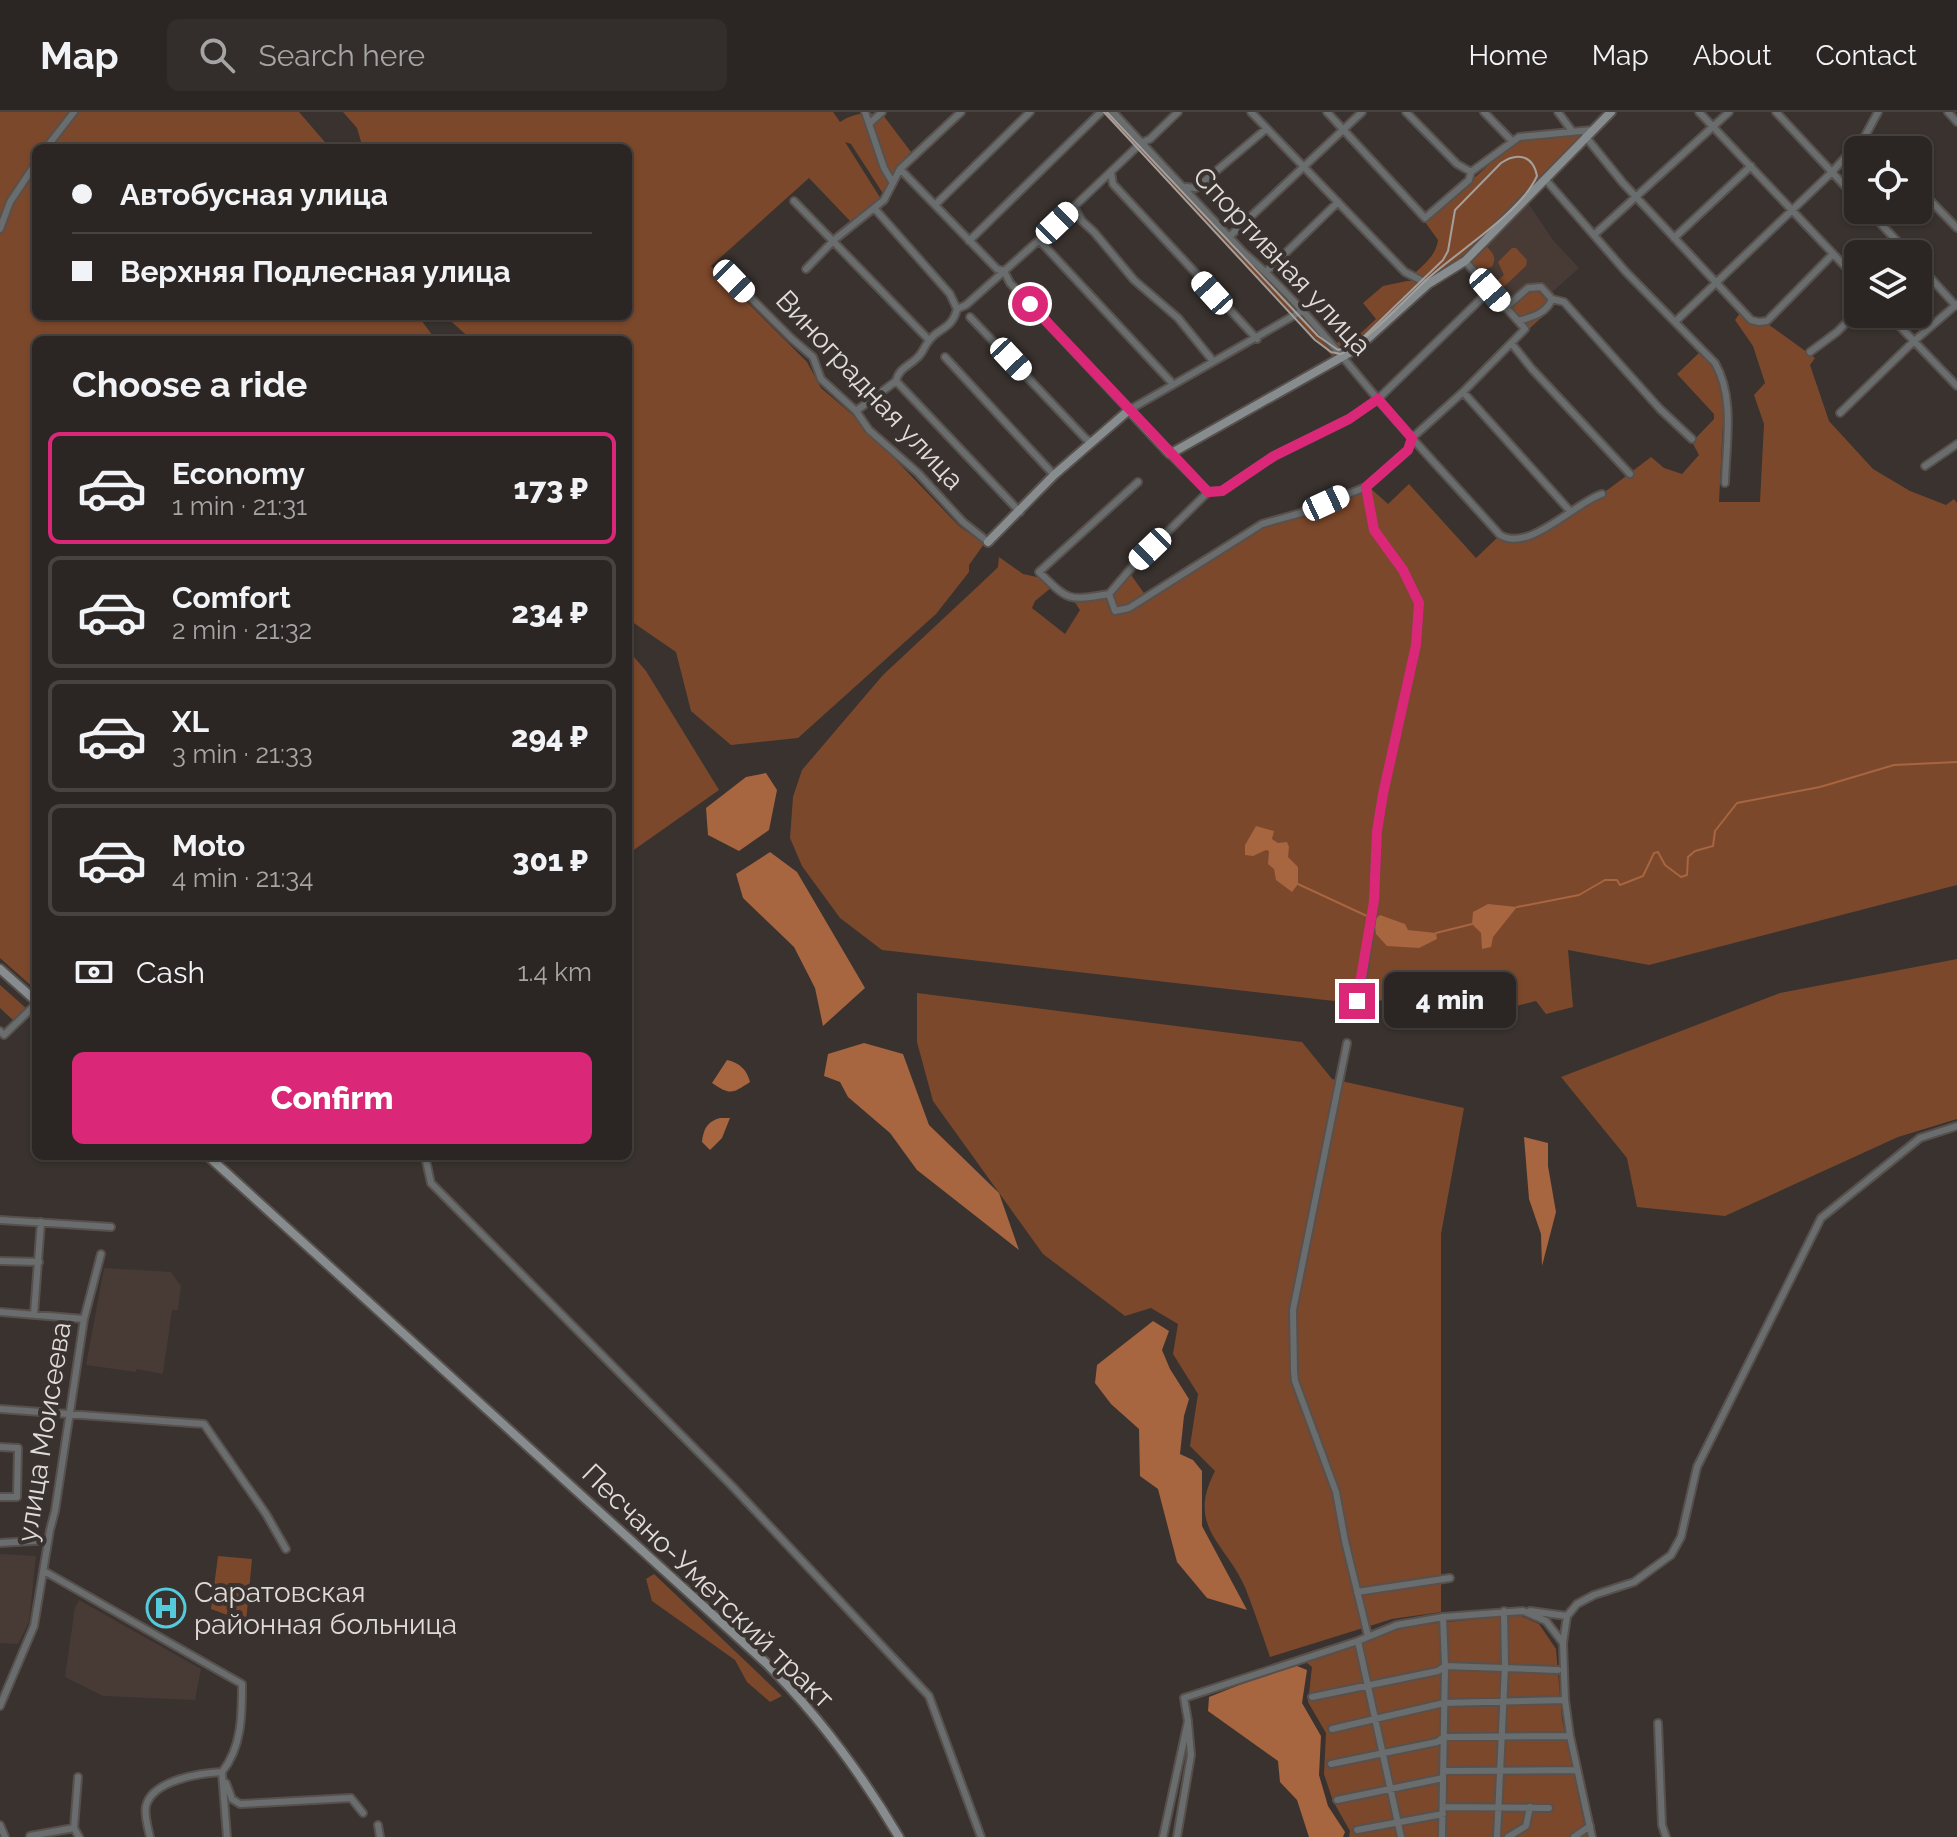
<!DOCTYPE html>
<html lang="en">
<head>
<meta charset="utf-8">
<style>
  body { margin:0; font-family:Raleway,sans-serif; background:#332e2b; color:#f1f3f6; height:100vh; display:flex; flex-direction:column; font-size:30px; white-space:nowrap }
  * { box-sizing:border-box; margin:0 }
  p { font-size:26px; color:#a6a5a6 }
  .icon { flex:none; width:44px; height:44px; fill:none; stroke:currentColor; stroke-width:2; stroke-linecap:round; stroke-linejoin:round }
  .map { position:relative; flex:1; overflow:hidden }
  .details { position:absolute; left:32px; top:224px; width:600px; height:824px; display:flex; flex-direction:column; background:#2b2623; border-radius:12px; box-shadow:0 2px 6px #0004,0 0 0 2px #474341 }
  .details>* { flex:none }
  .guide { position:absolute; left:32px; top:32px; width:600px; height:176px; border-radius:12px; box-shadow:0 2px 6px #0004,0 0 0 2px #474341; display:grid; align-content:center; height:176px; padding:0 40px; background:#2b2623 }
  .controls { position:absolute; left:1844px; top:24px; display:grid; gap:16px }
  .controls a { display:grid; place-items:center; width:88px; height:88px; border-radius:12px; background:#2b2623; box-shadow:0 2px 6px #0004,0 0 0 2px #474341; font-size:40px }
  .end { position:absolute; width:36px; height:36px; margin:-18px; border:10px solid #db2777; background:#fff; box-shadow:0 0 0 4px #fff }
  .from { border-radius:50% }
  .bubble { position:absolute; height:56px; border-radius:12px; background:#2b2623; box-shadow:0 2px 6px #0004,0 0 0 2px #474341; font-size:26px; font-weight:800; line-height:56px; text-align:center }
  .car { position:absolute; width:24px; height:48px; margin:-24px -12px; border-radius:10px; box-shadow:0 0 6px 2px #0007; background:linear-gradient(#fff 24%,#345 0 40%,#fff 0 76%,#345 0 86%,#fff 0) }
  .guide b { display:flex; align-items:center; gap:28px; height:76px; font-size:30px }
  .guide b+b { border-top:2px solid #474341 }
  .guide i { width:20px; height:20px; background:#f1f3f6 }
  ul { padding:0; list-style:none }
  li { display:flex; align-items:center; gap:24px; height:112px; margin:0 16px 12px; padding:0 24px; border:4px solid #474341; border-radius:12px }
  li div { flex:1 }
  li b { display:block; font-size:30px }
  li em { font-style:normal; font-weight:800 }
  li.selected { border-color:#db2777 }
  li>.icon { width:72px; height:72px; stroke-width:1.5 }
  h2 { padding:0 40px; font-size:36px; line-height:96px }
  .pay { display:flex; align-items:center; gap:20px; height:88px; padding:0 40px; font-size:30px }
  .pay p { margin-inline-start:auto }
  .primary-button { display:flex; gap:16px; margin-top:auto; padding:16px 40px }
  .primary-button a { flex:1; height:92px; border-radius:12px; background:#db2777; color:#fff; font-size:32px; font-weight:800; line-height:92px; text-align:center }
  header { display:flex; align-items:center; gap:48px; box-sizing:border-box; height:112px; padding:0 40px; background:#2b2623; border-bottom:2px solid #474341 }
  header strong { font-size:38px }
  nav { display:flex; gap:44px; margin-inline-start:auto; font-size:28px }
  .search { width:560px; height:72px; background:#332e2b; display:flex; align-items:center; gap:20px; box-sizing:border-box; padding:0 28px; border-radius:12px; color:#a6a5a6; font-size:30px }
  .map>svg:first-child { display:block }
  .built { fill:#483b35 }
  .green { fill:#7c482b }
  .water { fill:#a76540 }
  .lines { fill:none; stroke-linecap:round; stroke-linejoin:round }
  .stream { stroke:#a76540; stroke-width:2 }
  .street-casing { stroke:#57504d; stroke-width:10 }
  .secondary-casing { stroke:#57504d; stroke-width:12 }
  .street { stroke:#696d6e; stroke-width:6 }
  .secondary { stroke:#878d8e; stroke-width:8 }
  .tram { stroke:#a49f9c; stroke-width:2 }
  .route { stroke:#db2777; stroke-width:10 }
  .labels { text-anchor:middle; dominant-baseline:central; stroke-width:8; stroke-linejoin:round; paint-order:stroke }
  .street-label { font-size:28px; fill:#dfdbd8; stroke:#39322f }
  .poi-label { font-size:28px; fill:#dfdbd8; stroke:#39322f; text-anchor:start }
</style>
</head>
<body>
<header>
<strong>Map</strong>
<div class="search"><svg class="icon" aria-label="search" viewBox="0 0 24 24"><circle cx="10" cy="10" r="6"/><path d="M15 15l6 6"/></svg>Search here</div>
<nav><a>Home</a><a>Map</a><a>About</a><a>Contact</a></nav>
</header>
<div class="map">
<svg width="1957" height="1725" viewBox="0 0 1957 1725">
  <rect width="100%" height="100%" fill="#39322f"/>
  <!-- built -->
  <path class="built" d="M1528 91 1553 128 1579 156 1551 181 1540 169 1509 197 1470 153 1471 146Z
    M104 1156 171 1160 181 1174 178 1198H172L163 1262 136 1257V1260L86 1253Z
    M0 1442 36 1444 29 1510 18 1532 0 1531Z
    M79 1488 201 1557 195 1588 103 1584 65 1565 75 1495Z"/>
  <!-- green -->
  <path class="green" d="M0 0H299L330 36H36V204H418L436 228H36V878L0 846Z
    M343 0H833L840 10C853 1 867 0 883 3L911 40 899 52 884 83 851 32 845 30 881 87 851 110 809 66 711 154 807 250 821 276 854 304 959 414 984 432 969 453V460L936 502 798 626 731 633 691 599 676 540 628 507V228H472L445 204H628V36H363L357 16Z
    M1102 0H1113L1335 235 1338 244 1333 245Z
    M1580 23V27C1537 71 1482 139 1429 168L1412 164C1423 153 1436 144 1438 128L1425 110 1512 32 1530 26Z
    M1485 133C1493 141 1497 144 1492 155L1476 160 1469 150Z
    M1512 136H1516L1527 148 1526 154 1496 182 1486 168 1488 166 1494 171 1504 163 1498 150Z
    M1407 169H1418L1423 173 1355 235 1341 239 1336 232 1349 220 1351 222 1362 220 1376 207 1363 191 1383 174Z
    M1530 177H1536L1553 195 1529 217 1509 197Z
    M1742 198 1751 208 1765 210 1815 246 1810 253 1829 309 1873 357 1910 379 1946 393 1954 387 1957 391V773L1649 853 1568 838 1573 895 1546 902 1536 889 1485 902 1455 891 1386 888 1352 891 882 838 840 806 802 754 790 726 793 685 802 658 883 563 991 462 998 455 999 445 1023 462 1037 465 1052 475 1035 489 1032 496 1065 522 1080 498 1074 489 1107 485 1117 503 1144 486 1125 496H1115L1111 481 1129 460 1146 484 1267 411 1369 375 1388 392 1409 372 1476 446 1498 425C1506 430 1515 430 1523 429 1551 423 1626 364 1651 345L1664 356 1682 362 1699 343 1692 330 1714 307V302L1677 262 1701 239 1721 265 1724 291 1719 390H1760L1764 312 1754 283 1765 271 1753 234 1735 208Z
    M628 538 646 559 719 678 628 742Z
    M1957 847V1007L1898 1025 1725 1104 1637 1095 1627 1046 1561 965 1780 881Z
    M0 873 27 897 14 909 0 896Z
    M917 881 1302 930 1332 967 1464 996 1441 1122V1500L1392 1507 1270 1545C1262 1522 1254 1498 1245 1475 1225 1430 1186 1415 1215 1359L1190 1334 1198 1282 1173 1242 1178 1212 1151 1196 1125 1204 1043 1142 933 989 917 930Z
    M218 1444 252 1447 246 1510 211 1497Z
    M654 1462 782 1584 770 1590 747 1570 735 1548 652 1489 646 1467Z
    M1519 1503 1539 1512 1556 1537 1562 1607 1587 1725H1349L1350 1719 1333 1689 1324 1662 1326 1621 1308 1590 1312 1555 1301 1546 1338 1539 1398 1515Z"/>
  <!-- water -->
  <path class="water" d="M766 661 777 678 769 718 739 739 708 723 706 696 746 665Z
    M1256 714 1274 719 1272 727 1278 731 1287 730 1289 735 1288 745 1298 755V772L1292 780 1276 768 1274 757 1268 752 1269 739 1266 738 1253 744 1245 743V733Z
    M770 740 797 760 865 876 823 914 815 876 794 835 743 786 736 762Z
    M1488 792 1517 795 1493 825 1491 835 1482 837 1481 821 1472 812 1473 800Z
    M1380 803 1405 812 1408 818 1436 821 1437 827 1419 836 1387 834 1376 822 1374 808Z
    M864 931 903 942 929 1013 999 1081 1019 1138 917 1058 890 1021 848 985 840 970 824 964 828 942Z
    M727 948C740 951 747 958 750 970 732 982 730 983 712 971Z
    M720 1006H730L722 1026 710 1038 702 1030C704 1016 707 1010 720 1006Z
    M1524 1025 1548 1031V1054L1556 1100 1542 1154 1541 1122 1529 1087Z
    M1153 1209 1169 1219 1162 1238 1170 1257 1189 1287 1184 1304 1180 1342 1193 1348 1202 1359V1414L1247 1498 1207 1486 1177 1450 1158 1377 1140 1364 1139 1317 1111 1292 1095 1271 1097 1253Z
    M1292 1552 1307 1558 1302 1591 1321 1624 1319 1663 1328 1694 1345 1720 1343 1725H1309L1297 1688 1280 1670 1278 1649 1208 1599 1209 1585Z"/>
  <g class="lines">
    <!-- stream -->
    <path class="stream" d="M1298 772 1369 805
      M1517 795 1579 783 1605 768H1617L1620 773 1643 764 1654 741 1658 740 1665 753 1681 765 1687 763 1688 745 1695 739 1713 734 1715 719 1737 691 1820 675 1894 653 1957 650
      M1436 821 1472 812"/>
    <defs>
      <path id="street" d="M865 0 884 56 893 71
        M1113 0 1243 140C1293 183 1334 235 1376 285 1416 332 1459 377 1500 423 1529 441 1574 391 1602 382
        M1251 0 1405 160 1428 172
        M1327 0 1425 106 1469 68 1471 60
        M1406 0 1457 52 1471 60 1519 25 1592 18
        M1484 0 1512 29
        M1558 0 1572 19
        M1699 0 1858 168
        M1776 0 1858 88
        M1948 0 1957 10
        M869 12 882 0
        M1585 24 1623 71 1751 208 1759 210 1767 209 1832 143
        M1865 24 1881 38
        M46 36 74 0
        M900 57 997 157 1004 159 1010 171 1129 298 1302 199
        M1111 61 1113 72 1257 227
        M1545 67 1626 160 1715 251C1735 286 1726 331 1725 371
        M1186 75 1196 76 1266 17
        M1918 76 1957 116
        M794 89 929 228
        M935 93 1030 0
        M1074 95 1082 109 1094 120 1134 168 1178 206 1213 249
        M875 97 950 182 957 197
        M1868 98 1909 142
        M0 117 10 90 36 51
        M1595 122 1729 0
        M1230 124 1362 0
        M1674 126 1751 54
        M1039 128 1173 272
        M969 129 1101 0
        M1918 152 1956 194
        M720 155 791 226 813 245 821 267 856 299 869 318 918 361 963 410 988 430
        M806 157 834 128 884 88 900 57 961 0
        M1266 160 1338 90
        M1552 187 1564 190 1660 297 1692 327
        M1505 196 1528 176 1541 175 1552 187
        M1888 202 1957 274
        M970 205 1086 327 1093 330
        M1518 209C1532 205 1546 202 1552 187
        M1676 209 1831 61 1865 24 1878 0
        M1512 232 1532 257 1630 362
        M1810 240 1837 220 1858 199
        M945 245 1054 363
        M896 269 1020 400
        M1463 280 1570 399
        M856 299 896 269C899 256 909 254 917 246 923 241 924 235 928 230 937 216 952 218 957 197L966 193 1039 128 1141 31 1150 27 1178 0
        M1840 301 1913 230 1957 192
        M1170 342 1208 380
        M1925 354 1957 332
        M1138 370 1039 460C1069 489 1067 489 1109 482L1133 454 1208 380 1222 379 1274 344 1349 307 1378 287 1490 178
        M1109 482 1115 499 1129 496 1262 412 1301 401 1366 375 1408 338 1412 326 1463 280 1525 217 1465 149
        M1354 900 1363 864 1374 789 1377 719 1383 682 1416 533 1419 491 1403 458 1374 418 1366 375
        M0 919 4 923 36 892
        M1347 931 1293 1198 1294 1259 1295 1269 1336 1380 1345 1429 1368 1524
        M425 1044 431 1071 732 1374 929 1584 981 1725
        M0 1108 111 1115
        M0 1149 39 1150
        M0 1200 84 1207
        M34 1202 41 1110
        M0 1297 204 1312 266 1402 286 1437
        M0 1335 18 1336 17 1385H0
        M0 1431 48 1428
        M44 1459 242 1572C242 1603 242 1635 222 1660L227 1725
        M1357 1480 1450 1466
        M1530 1499 1567 1504
        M1358 1529 1401 1725
        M1312 1585 1438 1559 1445 1554 1558 1558
        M0 1594 34 1514 50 1418 55 1399 84 1207 101 1142
        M1658 1611 1662 1713 1666 1725
        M1332 1617 1444 1591 1565 1588
        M1331 1652 1437 1630 1444 1625 1570 1624
        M1443 1659 1577 1658
        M78 1665 74 1716 79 1725
        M226 1671 232 1687 240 1692 351 1686 363 1701
        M1337 1688 1443 1666
        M1443 1695 1549 1696
        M0 1713 5 1725
        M378 1713 380 1725
        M1357 1718 1443 1702
        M30 1724 74 1716
        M150 1725C148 1716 144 1703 146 1694 152 1668 201 1661 222 1660
        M1163 1725 1188 1609 1184 1586 1358 1529 1397 1513 1443 1505 1523 1499 1546 1509 1563 1531
        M1177 1725 1191 1643 1188 1610
        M1442 1725 1445 1554 1443 1505
        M1497 1725 1505 1554 1504 1499
        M1508 1725 1526 1714 1530 1695
        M1574 1725 1590 1714
        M1592 1725 1570 1624 1565 1588 1563 1531 1567 1504 1577 1492 1594 1483 1634 1470 1671 1443 1681 1425 1697 1355 1821 1106 1920 1026 1957 1014"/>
      <path id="secondary" d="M988 430 1054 363 1129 298 1170 342 1356 237 1428 172 1465 149 1611 0
        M0 857 36 889
        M208 1044 766 1551C819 1604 861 1661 899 1725"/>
    </defs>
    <!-- street casing -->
    <use href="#street" class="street-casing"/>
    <!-- secondary casing -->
    <use href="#secondary" class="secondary-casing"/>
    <!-- street -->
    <use href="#street" class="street"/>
    <!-- secondary -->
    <use href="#secondary" class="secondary"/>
    <!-- tram -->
    <path class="tram" d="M1104 0 1315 228 1331 240 1341 242C1373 224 1398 194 1425 169 1456 140 1520 102 1537 64 1533 43 1517 40 1501 51L1455 98 1448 139 1443 148 1356 232 1338 238 1318 224 1107 0"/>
  </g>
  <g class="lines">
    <!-- route -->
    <path class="route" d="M1030 192 1208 380 1222 379 1274 344 1349 307 1378 287 1412 326 1408 338 1366 375 1374 418 1403 458 1419 491 1416 533 1383 682 1377 719 1374 789 1357 889"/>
  </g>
  <!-- icons -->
  <defs>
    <symbol id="hospital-ring" viewBox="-11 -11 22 22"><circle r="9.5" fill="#39322f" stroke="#53cbda" stroke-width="1.5"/><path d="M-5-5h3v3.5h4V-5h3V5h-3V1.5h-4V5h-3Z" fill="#53cbda"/></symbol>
  </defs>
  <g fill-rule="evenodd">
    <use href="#hospital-ring" x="144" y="1474" width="44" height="44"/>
  </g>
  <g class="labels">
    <!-- street labels -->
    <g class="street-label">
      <text transform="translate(1282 149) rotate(47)">Спортивная улица</text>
      <text transform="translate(870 278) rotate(47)">Виноградная улица</text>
      <text transform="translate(44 1320) rotate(-81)">улица Моисеева</text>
      <text transform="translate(708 1474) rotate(44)">Песчано-Уметский тракт</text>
    </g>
    <!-- poi labels -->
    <g class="poi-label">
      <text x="194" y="1480">Саратовская<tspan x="194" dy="32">районная больница</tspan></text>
    </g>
  </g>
</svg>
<div class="controls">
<a><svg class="icon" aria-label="locate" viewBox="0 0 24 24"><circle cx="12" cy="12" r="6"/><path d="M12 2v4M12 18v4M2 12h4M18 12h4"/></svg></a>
<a><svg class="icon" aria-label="layers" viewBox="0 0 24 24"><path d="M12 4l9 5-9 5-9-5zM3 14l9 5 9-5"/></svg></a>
</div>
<i class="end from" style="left:1030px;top:192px"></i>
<i class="end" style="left:1357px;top:889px"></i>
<div class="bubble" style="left:1384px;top:860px;width:132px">4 min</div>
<i class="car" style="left:1057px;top:111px;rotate:46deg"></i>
<i class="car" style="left:734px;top:169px;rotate:136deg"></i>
<i class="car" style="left:1490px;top:178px;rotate:139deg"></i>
<i class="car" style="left:1212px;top:181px;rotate:318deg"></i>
<i class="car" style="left:1011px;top:247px;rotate:137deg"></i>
<i class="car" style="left:1326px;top:391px;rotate:65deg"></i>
<i class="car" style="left:1150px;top:437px;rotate:226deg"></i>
<div class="guide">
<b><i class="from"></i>Автобусная улица</b>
<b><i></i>Верхняя Подлесная улица</b>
</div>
<section class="details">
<h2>Choose a ride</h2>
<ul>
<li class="selected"><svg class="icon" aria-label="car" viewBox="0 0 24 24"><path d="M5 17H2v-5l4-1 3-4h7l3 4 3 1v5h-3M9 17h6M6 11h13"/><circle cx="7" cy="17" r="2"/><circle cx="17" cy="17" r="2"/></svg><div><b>Economy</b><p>1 min · 21:31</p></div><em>173 ₽</em></li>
<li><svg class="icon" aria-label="car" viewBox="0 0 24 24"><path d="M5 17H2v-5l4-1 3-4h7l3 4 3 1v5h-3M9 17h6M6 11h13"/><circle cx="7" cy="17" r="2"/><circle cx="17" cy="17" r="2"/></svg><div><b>Comfort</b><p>2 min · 21:32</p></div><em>234 ₽</em></li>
<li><svg class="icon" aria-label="car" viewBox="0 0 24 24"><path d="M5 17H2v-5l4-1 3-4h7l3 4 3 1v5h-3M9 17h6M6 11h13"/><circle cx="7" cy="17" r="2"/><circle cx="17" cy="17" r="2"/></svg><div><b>XL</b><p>3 min · 21:33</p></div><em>294 ₽</em></li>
<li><svg class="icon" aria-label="car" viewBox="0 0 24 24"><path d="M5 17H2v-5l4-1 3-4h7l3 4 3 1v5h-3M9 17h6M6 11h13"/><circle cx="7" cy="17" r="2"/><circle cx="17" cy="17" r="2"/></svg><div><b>Moto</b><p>4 min · 21:34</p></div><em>301 ₽</em></li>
</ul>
<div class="pay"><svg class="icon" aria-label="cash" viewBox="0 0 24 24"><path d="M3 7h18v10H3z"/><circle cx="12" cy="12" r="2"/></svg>Cash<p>1.4 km</p></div>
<div class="primary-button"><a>Confirm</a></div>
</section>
</div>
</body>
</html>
